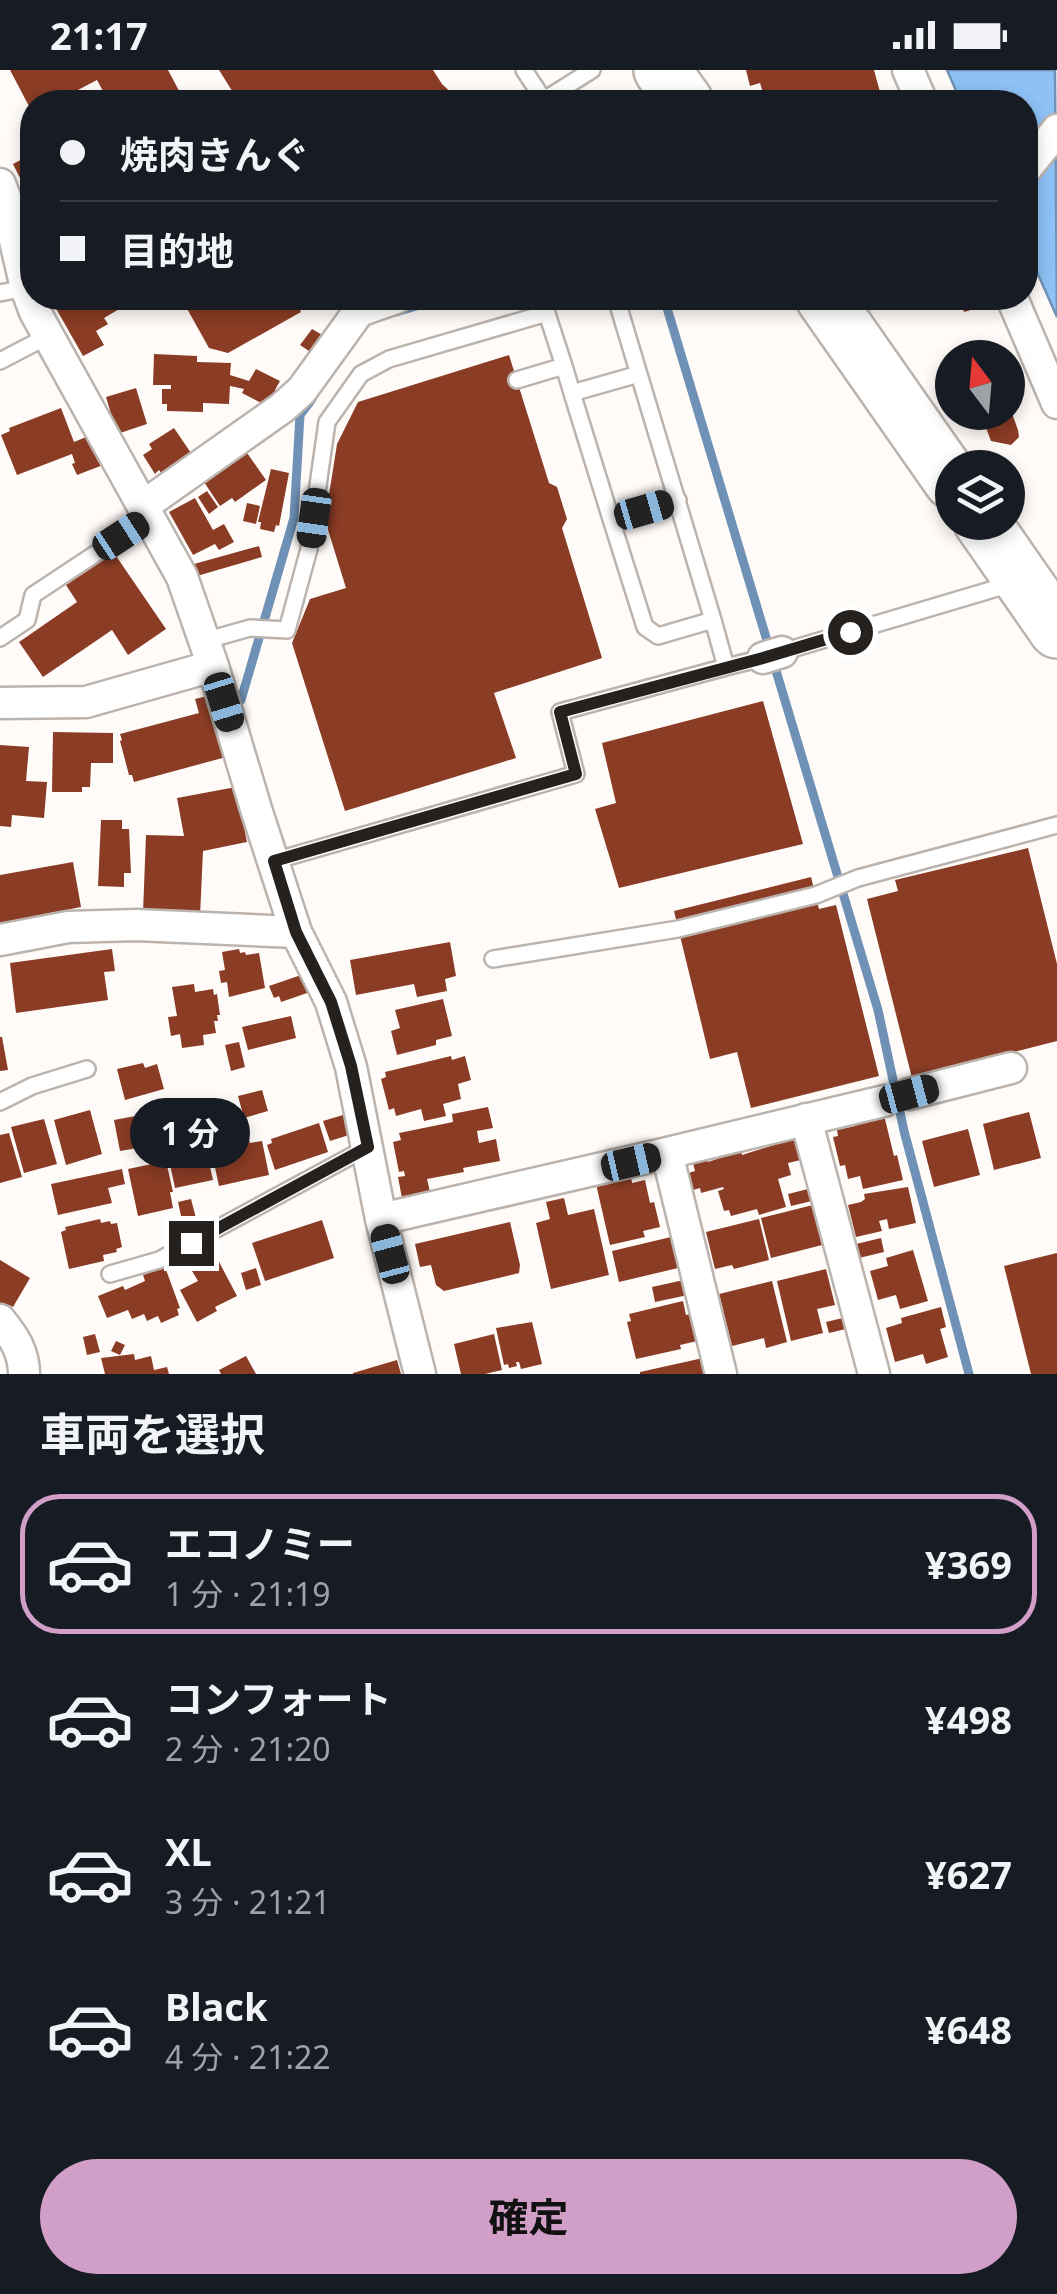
<!DOCTYPE html>
<html lang="ja">
<head>
<meta charset="utf-8">
<style>
  body { margin:0; font-family:"Noto Sans","Noto Sans JP",sans-serif; background:#20242c; color:#f1f3f6; height:100vh; display:flex; flex-direction:column; font-size:38px; white-space:nowrap }
  * { box-sizing:border-box; margin:0 }
  p { font-size:32px; color:#9ea1a6 }
  .icon { flex:none; width:55px; height:55px; fill:none; stroke:currentColor; stroke-width:2; stroke-linecap:round; stroke-linejoin:round }
  .map { position:relative; height:1304px; overflow:hidden }
  .details { display:flex; flex-direction:column; background:#171b24; flex:1 }
  .details>* { flex:none }
  .guide { position:absolute; left:20px; top:20px; width:1018px; height:220px; border-radius:40px; box-shadow:0 5px 15px #0003; display:grid; align-content:center; height:220px; padding:0 40px; background:#171b24 }
  .needle { width:65px; rotate:344deg }
  .controls { position:absolute; left:935px; top:270px; display:grid; gap:20px }
  .controls a { display:grid; place-items:center; width:90px; height:90px; border-radius:50%; background:#171b24; box-shadow:0 5px 15px #0003; font-size:50px }
  .end { position:absolute; width:45px; height:45px; margin:-22px; border:12px solid #24211f; background:#fff; box-shadow:0 0 0 5px #fff }
  .from { border-radius:50% }
  .bubble { position:absolute; height:70px; border-radius:35px; background:#171b24; box-shadow:0 5px 15px #0003; font-size:32px; font-weight:700; line-height:70px; text-align:center }
  .car { position:absolute; width:30px; height:60px; margin:-30px -15px; border-radius:12px; box-shadow:0 0 8px 2px #0007; background:linear-gradient(#222 24%,#8ab4d8 0 40%,#222 0 76%,#8ab4d8 0 86%,#222 0) }
  .guide b { display:flex; align-items:center; gap:35px; height:95px; font-size:38px }
  .guide b+b { border-top:2px solid #363941 }
  .guide i { width:25px; height:25px; background:#f1f3f6 }
  ul { padding:0; list-style:none }
  li { display:flex; align-items:center; gap:30px; height:140px; margin:0 20px 15px; padding:0 20px; border:5px solid transparent; border-radius:40px }
  li div { flex:1 }
  li b { display:block; font-size:38px }
  li em { font-style:normal; font-weight:700 }
  li.current { border-color:#d19ec8 }
  li>.icon { width:90px; height:90px; stroke-width:1.5 }
  h2 { padding:0 40px; font-size:45px; line-height:120px }
  .button { display:flex; gap:20px; margin-top:auto; padding:20px 40px }
  .button a { flex:1; height:115px; border-radius:60px; background:#d19ec8; color:#111; font-size:40px; font-weight:700; line-height:115px; text-align:center }
  .status { display:flex; justify-content:space-between; align-items:center; height:70px; padding:0 50px; background:#171b24; direction:ltr }
  .status svg { height:28px; fill:currentColor }
  .map>svg:first-child { display:block }
  .water { fill:#8ec1f5; stroke:#6e91b5; stroke-width:2.5 }
  .lines { fill:none; stroke-linecap:round; stroke-linejoin:round }
  .stream { stroke:#6e91b5; stroke-width:9 }
  .building { fill:#8b3c25 }
  .lane-casing { stroke:#bbb3ad; stroke-width:20 }
  .street-casing { stroke:#bbb3ad; stroke-width:35 }
  .highway-casing { stroke:#bbb3ad; stroke-width:60 }
  .lane { stroke:#fff; stroke-width:15 }
  .street { stroke:#fff; stroke-width:30 }
  .highway { stroke:#fff; stroke-width:55 }
  .route { stroke:#24211f; stroke-width:12 }
</style>
</head>
<body>
<div class="status"><b>21:17</b><svg viewBox="0 0 49 12"><path d="M0 12V9h3v3zM5 12V6h3v6zM10 12V3h3v9zM15 12V0h3v12zM26 1h20v11H26zM47 4h2v5h-2z"/></svg></div>
<div class="map">
<svg width="1057" height="1304" viewBox="0 0 1057 1304">
  <rect width="100%" height="100%" fill="#fffbf9"/>
  <!-- water -->
  <path class="water" d="M947 0H1055L1057 247 1025 175V32H961Z"/>
  <g class="lines">
    <!-- stream -->
    <path class="stream" d="M664 228 878 940 904 1061 969 1304
      M396 242 443 228
      M241 630 294 448 300 345 312 329"/>
  </g>
  <!-- building -->
  <path class="building" d="M10 0H168L185 32H109L97 10 55 32H32V42Z
    M219 0H433L442 14 461 32H239Z
    M746 0H874L880 22 844 32H766L760 13 750 16Z
    M32 84V114L25 118 13 94Z
    M69 228H115L121 238 104 248 108 254 96 261 104 275 83 286 54 235Z
    M181 228H293L301 242 228 283 209 278Z
    M960 228H986L988 235 964 242Z
    M312 259 324 266 312 283 300 275Z
    M154 284 197 286V292L231 293 230 305 249 311 256 299 280 311 275 320 279 322 267 336 242 323 244 319 230 316 229 334 203 333V342L167 341V334H162V319H171V315H153Z
    M509 285 549 413 557 417 567 449 562 458 602 588 494 623 516 688 345 741 292 573 310 529 346 518 325 450 337 374 358 332Z
    M136 318 147 354 117 364 106 327Z
    M1008 332 1018 360 1019 367 1011 375 991 371 980 342H1008Z
    M61 338 74 372 91 365 103 395 77 405 72 394 75 393 72 384 17 405 1 365 10 361 9 358Z
    M174 358 193 386 164 407 159 400 155 404 143 385 152 379 149 374Z
    M245 380 266 410 235 432 232 428 220 436 204 412 216 404 214 402Z
    M271 399 289 403 279 456 276 455 274 462 260 459 261 452H258Z
    M207 421 218 437 209 444 198 427Z
    M195 428 213 460 224 454 234 472 219 480 215 474 193 485 169 442Z
    M247 433 260 436 256 454 243 451Z
    M259 476 262 487 197 506 194 494Z
    M114 483 166 559 128 585 112 560 43 607 19 572 77 532 66 515Z
    M207 626 226 687 134 712 132 705H129L120 671 122 670 120 664 199 643 195 629Z
    M763 631 803 774 619 818 595 739 616 733 602 673Z
    M53 662 113 663V693H91L90 717H82V722H52Z
    M0 675 29 677 26 711 47 712 44 748 12 745 11 757 0 756Z
    M236 717 247 772 203 781 200 846 143 843 146 765 184 766 177 728Z
    M101 750H122V759H129L131 803H124V817L98 816Z
    M1028 778 1057 894V971L912 1008 867 829 898 821 895 810Z
    M73 792 81 837 0 853V805Z
    M811 807 819 839 836 835 879 1006 751 1038 737 982 710 989 674 841Z
    M450 872 456 906 445 909 447 921 417 927 414 914 356 925 350 890Z
    M112 879 115 901 104 902 108 930 16 943 10 893Z
    M239 879 240 883 245 882 246 885 259 883 265 918 229 927 227 912 221 913 219 901 225 900 222 882Z
    M307 903 313 921 281 932 279 926 274 928 269 916Z
    M194 914 195 922 213 919 214 925 217 924 220 945H217L218 951H214L216 963 203 965 204 975 182 978 180 964 171 966 168 947 177 946 172 917Z
    M443 929 452 966 436 970V975L397 985 391 961 400 958 395 940Z
    M291 946 296 968 248 980 242 957Z
    M0 967H2L8 1000 0 1001Z
    M239 972 245 997 231 1001 225 975Z
    M451 986 452 990 465 986 471 1010 458 1014 461 1029 443 1034 446 1046 424 1051 421 1039 396 1046 394 1038 389 1040 381 1009 386 1007 385 1002Z
    M143 993 145 998 157 994 164 1019 125 1030 117 999Z
    M262 1020 268 1041 244 1048 238 1026Z
    M488 1037 493 1058 477 1061 479 1073 496 1069 500 1091 463 1098 464 1102 427 1109 430 1122 402 1128 398 1107 405 1106 404 1101 399 1102 393 1072 401 1070 399 1063 453 1052 452 1044Z
    M90 1040 102 1084 66 1095 54 1050Z
    M1029 1042 1041 1088 994 1100 983 1054Z
    M146 1044 149 1057H152L155 1075 120 1081 114 1050Z
    M343 1045 349 1065 330 1071 323 1051Z
    M884 1045 894 1086 897 1085 903 1110 863 1119 860 1106 848 1109 845 1095 840 1096 833 1067 838 1066 837 1060 855 1056 854 1051Z
    M44 1049 57 1094 24 1103 11 1057Z
    M319 1053 328 1082 275 1100 267 1075 272 1073 271 1069Z
    M968 1059 980 1105 934 1117 922 1071Z
    M9 1063 22 1107 0 1113V1065Z
    M799 1067 805 1089 788 1093 791 1105 778 1109 786 1137 759 1145 757 1139 731 1146 729 1140 724 1141 718 1121 724 1119 723 1117 701 1123 700 1118 693 1120 688 1103 695 1101 693 1093 707 1090 708 1092 741 1081 742 1085Z
    M192 1070 194 1077 205 1075 213 1110 175 1118 166 1075Z
    M249 1070 250 1073 262 1071 269 1105 219 1116 211 1079Z
    M166 1091 173 1122H170L173 1138 138 1146 128 1099Z
    M122 1099 125 1114 108 1118 112 1133 58 1145 51 1114Z
    M631 1106 632 1113 645 1110 650 1133 654 1132 660 1157 643 1161 645 1167 610 1175 596 1114Z
    M908 1117 916 1153 889 1159 887 1149 879 1151 882 1161 856 1167 848 1135 861 1132 865 1129 864 1124Z
    M812 1118 816 1130 791 1136 788 1124Z
    M564 1128 568 1145 594 1139 609 1205 551 1219 536 1153 550 1149 546 1132Z
    M191 1129 197 1152 183 1155 178 1132Z
    M817 1134 826 1174 771 1188 761 1148Z
    M100 1149 101 1153 110 1151 111 1154 117 1153 122 1177 116 1179 117 1182 103 1185 104 1191 69 1199 61 1162 66 1160 65 1157Z
    M759 1149 769 1190 734 1199 732 1195 715 1199 706 1162Z
    M322 1150 334 1188 265 1211 252 1173Z
    M510 1152 520 1195 519 1203 444 1221 436 1215 431 1195 420 1197 415 1174Z
    M671 1167 678 1198 619 1212 612 1181Z
    M881 1168 884 1182 859 1188 856 1174Z
    M913 1180 928 1231 900 1239 896 1225 878 1230 870 1201 888 1196 886 1188Z
    M1057 1183V1304H1031L1004 1196Z
    M217 1188 237 1226 215 1237 217 1241 197 1252 180 1220 198 1211 192 1201Z
    M0 1190 30 1208 13 1237 9 1235 7 1239 0 1235Z
    M165 1197 180 1238 177 1239 179 1245 161 1253 158 1246 147 1251 144 1244 132 1249 128 1240 107 1248 98 1226 123 1216 125 1220 145 1211 143 1205Z
    M256 1198 261 1215 246 1220 241 1203Z
    M826 1199 835 1235 817 1239 823 1263 791 1271 777 1211Z
    M684 1210 688 1225 655 1232 652 1217Z
    M772 1211 787 1272 766 1278 764 1268 732 1276 719 1224Z
    M683 1231 686 1245 691 1244 697 1271 680 1275 681 1279 636 1289 627 1252 631 1251 629 1244Z
    M941 1237 946 1257 940 1259 948 1287 926 1294 923 1284 895 1292 886 1258 902 1253 901 1248Z
    M847 1247 850 1258 829 1263 826 1252Z
    M532 1252 542 1294 521 1299 519 1292H516L517 1296 509 1298 508 1294 504 1295 496 1258Z
    M95 1264 100 1282 87 1285 83 1267Z
    M494 1264 502 1300 485 1304H461L454 1274Z
    M116 1271 125 1275 120 1285 111 1281Z
    M134 1284 135 1290 151 1286 154 1300 167 1297 169 1304H105L101 1288Z
    M246 1286 256 1304H221L219 1300Z
    M703 1288 707 1304H640V1302Z
    M397 1290 401 1304H353V1303Z"/>
  <g class="lines">
    <defs>
      <path id="lane" d="M524 0 545 32
        M544 30 592 0
        M0 223 26 218
        M542 228 564 296
        M0 291 48 266
        M639 304 572 323 611 449 678 430
        M517 310 564 296 572 323
        M611 449 645 557 658 566 713 550 616 228
        M713 550 726 597 763 588
        M0 568 27 550 33 525 151 447
        M204 571 250 558 287 560 309 479 327 352 361 304 389 289 547 243
        M782 582 1014 513
        M274 791 576 704 560 642 726 597
        M493 889 678 859 816 825 858 808 1057 755
        M0 1032 32 1016 87 999
        M110 1204 159 1190 368 1077"/>
      <path id="street" d="M908 0 922 32
        M1025 100 1057 60
        M0 114 5 127 26 218 35 242 182 507 213 596 257 742 296 862 331 932 351 997 381 1149 420 1304
        M1012 228 1057 333
        M143 436 282 338 302 320 359 241 396 228
        M763 588 782 582
        M0 633 86 632 213 596
        M0 870 68 857 136 855 296 862
        M909 1024 1011 998
        M806 1049 874 1304
        M667 1083 884 1031
        M381 1149 667 1083 721 1304
        M0 1250C14 1267 24 1282 24 1304"/>
      <path id="highway" d="M662 0 685 32
        M824 228 952 411
        M982 452 1057 560"/>
    </defs>
    <!-- lane casing -->
    <use href="#lane" class="lane-casing"/>
    <!-- street casing -->
    <use href="#street" class="street-casing"/>
    <!-- highway casing -->
    <use href="#highway" class="highway-casing"/>
    <!-- lane -->
    <use href="#lane" class="lane"/>
    <!-- street -->
    <use href="#street" class="street"/>
    <!-- highway -->
    <use href="#highway" class="highway"/>
  </g>
  <g class="lines">
    <!-- route -->
    <path class="route" d="M191 1173 368 1077 351 996 331 932 296 862 274 791 576 704 560 642 763 588 850 562"/>
  </g>
</svg>
<div class="controls">
<a><svg class="needle" viewBox="-14 -14 28 28"><path d="M0-13l5 13h-10z" fill="#e53935"/><path d="M0 13l5-13h-10z" fill="#9ea1a6"/></svg></a>
<a><svg class="icon" aria-label="layers" viewBox="0 0 24 24"><path d="M12 4l9 5-9 5-9-5zM3 14l9 5 9-5"/></svg></a>
</div>
<i class="end from" style="left:850px;top:562px"></i>
<i class="end" style="left:191px;top:1173px"></i>
<div class="bubble" style="left:130px;top:1028px;width:120px">1 分</div>
<i class="car" style="left:644px;top:440px;rotate:74deg"></i>
<i class="car" style="left:314px;top:448px;rotate:188deg"></i>
<i class="car" style="left:121px;top:466px;rotate:57deg"></i>
<i class="car" style="left:224px;top:632px;rotate:163deg"></i>
<i class="car" style="left:909px;top:1024px;rotate:75deg"></i>
<i class="car" style="left:631px;top:1092px;rotate:77deg"></i>
<i class="car" style="left:390px;top:1184px;rotate:345deg"></i>
<div class="guide">
<b><i class="from"></i>焼肉きんぐ</b>
<b><i></i>目的地</b>
</div>
</div>
<section class="details">
<h2>車両を選択</h2>
<ul>
<li class="current"><svg class="icon" aria-label="car" viewBox="0 0 24 24"><path d="M5 17H2v-5l4-1 3-4h7l3 4 3 1v5h-3M9 17h6M6 11h13"/><circle cx="7" cy="17" r="2"/><circle cx="17" cy="17" r="2"/></svg><div><b>エコノミー</b><p>1 分 · 21:19</p></div><em>¥369</em></li>
<li><svg class="icon" aria-label="car" viewBox="0 0 24 24"><path d="M5 17H2v-5l4-1 3-4h7l3 4 3 1v5h-3M9 17h6M6 11h13"/><circle cx="7" cy="17" r="2"/><circle cx="17" cy="17" r="2"/></svg><div><b>コンフォート</b><p>2 分 · 21:20</p></div><em>¥498</em></li>
<li><svg class="icon" aria-label="car" viewBox="0 0 24 24"><path d="M5 17H2v-5l4-1 3-4h7l3 4 3 1v5h-3M9 17h6M6 11h13"/><circle cx="7" cy="17" r="2"/><circle cx="17" cy="17" r="2"/></svg><div><b>XL</b><p>3 分 · 21:21</p></div><em>¥627</em></li>
<li><svg class="icon" aria-label="car" viewBox="0 0 24 24"><path d="M5 17H2v-5l4-1 3-4h7l3 4 3 1v5h-3M9 17h6M6 11h13"/><circle cx="7" cy="17" r="2"/><circle cx="17" cy="17" r="2"/></svg><div><b>Black</b><p>4 分 · 21:22</p></div><em>¥648</em></li>
</ul>
<div class="button"><a>確定</a></div>
</section>
</body>
</html>
